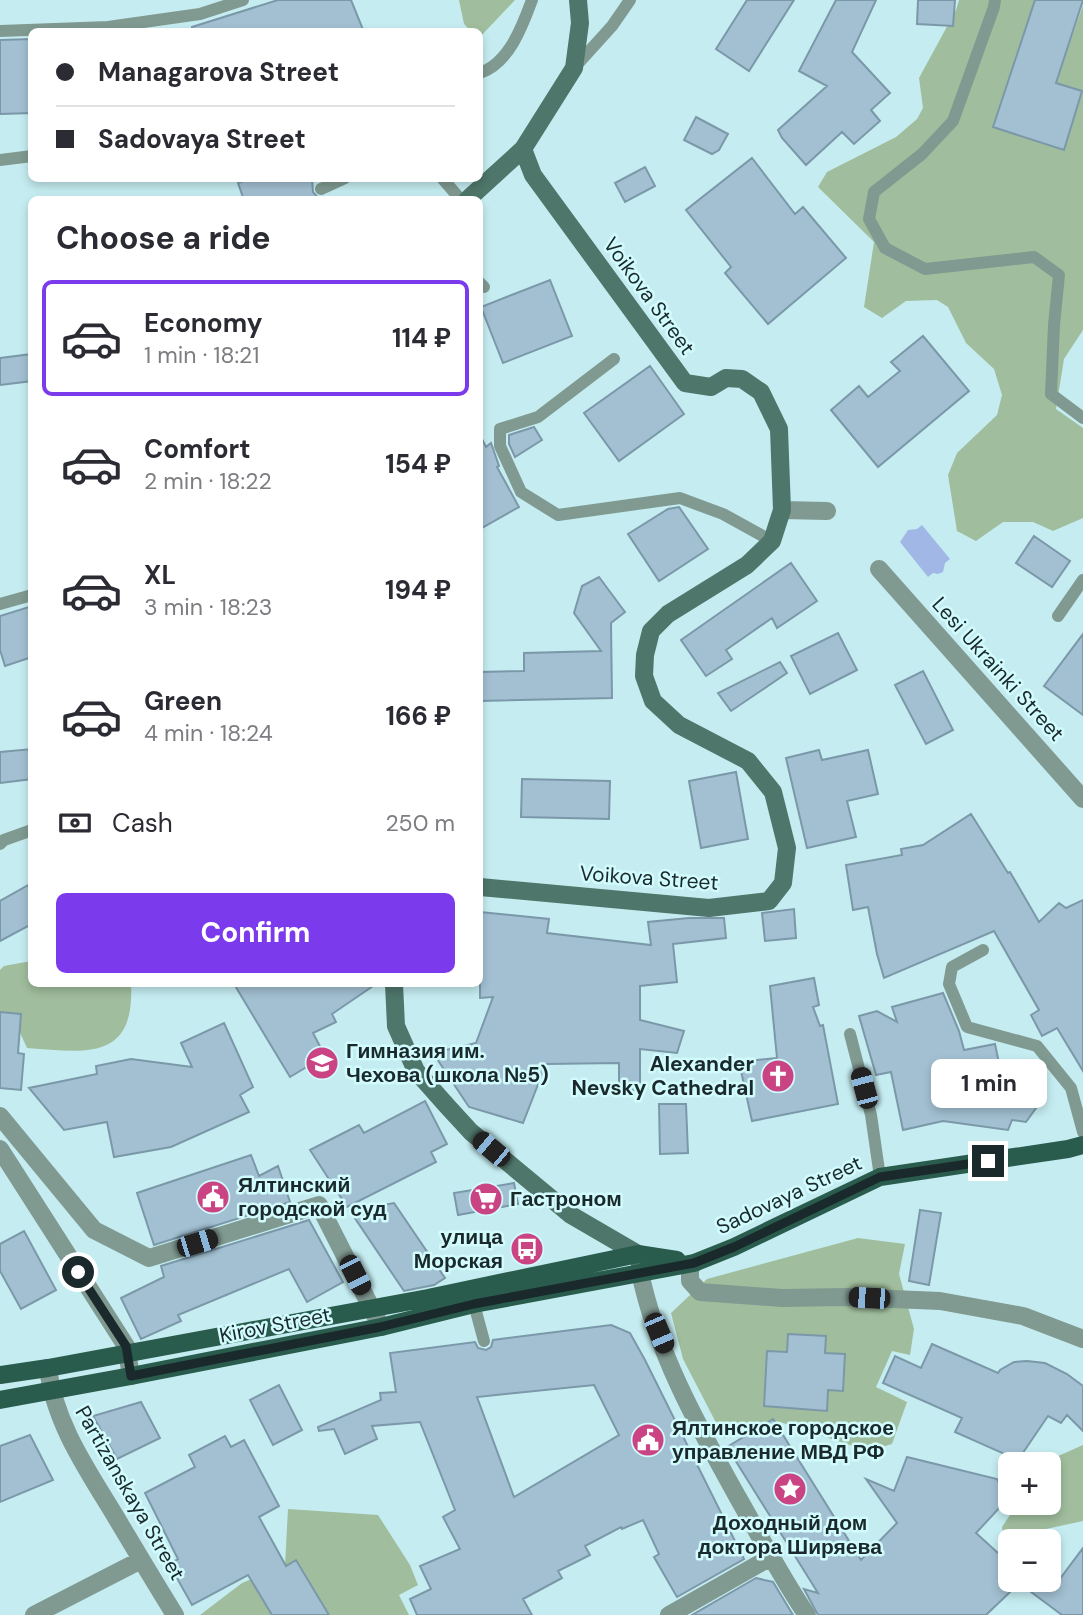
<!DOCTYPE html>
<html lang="en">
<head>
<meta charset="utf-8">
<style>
  body { margin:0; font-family:"DM Sans",sans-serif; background:#f2f2f3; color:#2b2b33; height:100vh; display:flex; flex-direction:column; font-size:26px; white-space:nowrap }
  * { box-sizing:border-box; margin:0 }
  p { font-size:23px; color:#7c7c81 }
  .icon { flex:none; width:38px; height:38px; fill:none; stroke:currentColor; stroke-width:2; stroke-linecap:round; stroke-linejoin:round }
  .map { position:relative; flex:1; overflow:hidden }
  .drawer { position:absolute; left:28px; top:196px; width:455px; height:791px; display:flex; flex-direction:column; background:#fff; border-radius:10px; box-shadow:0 4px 10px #0003 }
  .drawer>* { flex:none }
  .top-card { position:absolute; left:28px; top:28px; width:455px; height:154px; border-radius:10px; box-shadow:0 4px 10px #0003; display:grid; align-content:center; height:154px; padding:0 28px; background:#fff }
  .controls { position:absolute; left:998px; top:1452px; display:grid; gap:14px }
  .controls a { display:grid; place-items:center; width:63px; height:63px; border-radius:10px; background:#fff; box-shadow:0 4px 10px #0003; font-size:35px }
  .end { position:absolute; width:32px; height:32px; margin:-16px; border:9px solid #1a292b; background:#fff; box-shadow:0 0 0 4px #fff }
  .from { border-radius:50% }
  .bubble { position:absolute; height:49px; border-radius:10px; background:#fff; box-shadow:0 4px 10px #0003; font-size:23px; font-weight:700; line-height:49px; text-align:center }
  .car { position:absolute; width:21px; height:42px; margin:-21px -10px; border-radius:9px; box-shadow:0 0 5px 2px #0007; background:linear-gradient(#222 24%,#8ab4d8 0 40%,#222 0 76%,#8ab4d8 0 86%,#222 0) }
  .top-card b { display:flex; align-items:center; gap:24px; height:66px; font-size:26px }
  .top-card b+b { border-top:2px solid #e1e1e2 }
  .top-card i { width:18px; height:18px; background:#2b2b33 }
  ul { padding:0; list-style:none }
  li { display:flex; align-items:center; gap:21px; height:116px; margin:0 14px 10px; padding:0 14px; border:4px solid transparent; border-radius:10px }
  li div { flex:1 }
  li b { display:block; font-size:26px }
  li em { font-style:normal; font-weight:700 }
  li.on { border-color:#7c3aed }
  li>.icon { width:63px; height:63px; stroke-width:1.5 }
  h2 { padding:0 28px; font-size:32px; line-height:84px }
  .pay { display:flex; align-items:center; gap:18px; height:77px; padding:0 28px; font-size:26px }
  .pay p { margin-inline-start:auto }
  .button { display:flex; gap:14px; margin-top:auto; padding:14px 28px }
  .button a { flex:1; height:80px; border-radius:10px; background:#7c3aed; color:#fff; font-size:28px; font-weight:700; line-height:80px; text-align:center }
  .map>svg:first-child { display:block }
  .green { fill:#a0be9d; fill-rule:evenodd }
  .water { fill:#a1b7e5 }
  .building { fill:#a2c0d2; stroke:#7b98a9; stroke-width:2; fill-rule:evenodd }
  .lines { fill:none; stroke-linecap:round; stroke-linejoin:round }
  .lane { stroke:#809a91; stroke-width:12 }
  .street { stroke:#809a91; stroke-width:18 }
  .secondary { stroke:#4f766a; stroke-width:18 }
  .primary { stroke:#2a5c4e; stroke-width:18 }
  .route { stroke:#1a292b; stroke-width:9 }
  .labels { text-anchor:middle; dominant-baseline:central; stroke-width:5; stroke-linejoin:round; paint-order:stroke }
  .street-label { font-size:21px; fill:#1a292b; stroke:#d2fbfe }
  .poi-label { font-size:21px; font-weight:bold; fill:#1a292b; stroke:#d2fbfe; text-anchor:start }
</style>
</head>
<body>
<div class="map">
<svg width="1083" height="1615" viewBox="0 0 1083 1615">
  <rect width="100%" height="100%" fill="#c5edf1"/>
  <!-- green -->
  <path class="green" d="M459 0H515L480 37V32L471 31 464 24Z
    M959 0H1035L1014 61 1058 76 1083 5V330L1064 359 1056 409 1083 428V518L1053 531 1033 522H1003L976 541 957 531 948 475 957 453 997 415 1002 395 994 369 966 343 948 307 937 300 906 301 882 318 864 307 874 242 818 187 827 172 896 137 917 119 923 108 919 78 956 10ZM1012 69 1082 91 1064 149 994 127Z
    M31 961 32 984H131C135 1062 85 1052 27 1048L17 1026 0 1013V970L4 966Z
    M858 1238 905 1244 899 1274 914 1329 910 1355 892 1351 876 1387 907 1402 892 1444 868 1451 780 1422 724 1438 683 1359 671 1313 707 1279ZM789 1334 826 1336 825 1353 845 1354 843 1391 828 1390 827 1411 764 1406 767 1351 787 1352Z
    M1083 1445V1521L1004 1538 1002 1527 1018 1503H1048V1465H1044L1047 1461Z
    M288 1509 378 1515 410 1565 418 1585 399 1595 409 1615H200L242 1583 285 1565Z"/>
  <!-- water -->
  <path class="water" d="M922 525 950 559 945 563 943 572 938 574 933 573 928 577 900 542 908 530 917 529Z"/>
  <!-- building -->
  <path class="building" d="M278 0H351L364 32H193L192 27Z
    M747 0H794L749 71 716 49Z
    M836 0H876L852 52 890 93 871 110 880 121 854 144 842 132 806 165 782 138 778 130 827 86 799 71Z
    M918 0H955L953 26 917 24Z
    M1035 0H1083L1056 83 1082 91 1064 150 993 127Z
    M32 39V113L0 114V40Z
    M696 117 728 134 719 150 712 154 684 140Z
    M752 158 795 214 803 207 846 258 768 324 725 273 731 267 686 210Z
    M645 167 655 186 625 202 615 183Z
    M251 178H312L313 192 320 200H244L238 183Z
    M550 280 572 336 503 363 481 307Z
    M923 336 969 391 878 467 831 410 859 386 868 397 900 371 891 362Z
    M32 354V381L0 385V358Z
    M650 366 684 414 619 461 584 413Z
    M534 427 542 440 515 457 509 444V435Z
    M480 435 486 447 491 443 499 466 497 467 519 507 480 529Z
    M679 507 708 549 659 581 628 534 668 509Z
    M1034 536 1070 561 1052 587 1016 563Z
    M791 563 817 601 777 628 772 618 726 650 732 659 706 676 681 640Z
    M599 577 625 612 611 623 612 698 480 701V672L524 671V653L601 651 574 613 582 586Z
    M32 606V657L5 666 0 650V616Z
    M838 633 857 670 810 694 791 656Z
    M1083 634V715L1044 686Z
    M780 662 787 673 731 711 718 693Z
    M923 671 953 730 926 744 895 685Z
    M32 749V779L0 783V752Z
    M819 750 822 760 868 750 878 794 847 801 856 837 807 848 786 758Z
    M736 772 748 839 701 848 689 781Z
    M522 779 610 781 609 819 521 817Z
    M971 814 1008 873 1010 872 1039 922 1059 903 1066 908 1083 900V1071L1057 1028 1042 1036 1031 1015 1039 1010 994 931 884 978 877 954 868 907 853 910 846 865 902 855 901 849 923 845Z
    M32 883V924L0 941V901Z
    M794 909 796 938 765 941 762 913Z
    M480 912 549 919 547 933 651 945 648 922 689 918H724L726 938 673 944 677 982 640 986V1020L684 1031 677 1053 640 1049V1090H619V1063L546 1064 523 1123 469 1107 433 1053 476 1043 493 997 480 998Z
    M814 978 819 1005 813 1007 820 1026 823 1025 838 1104 752 1121 739 1062 777 1058 770 986Z
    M234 984H376L332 1014 336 1022 313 1033 325 1056 290 1077Z
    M943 993 959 1031 964 1050 995 1044 1000 1068 1044 1097 1026 1122 1012 1120 1008 1130 943 1121 903 1130 891 1072 876 1075 859 1016 877 1011 897 1022 892 1007Z
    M0 1012 21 1014 18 1053 24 1054 21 1090 0 1088Z
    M224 1023 253 1087 240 1095 249 1112 171 1147 114 1157 107 1122 64 1130 29 1088 97 1074 96 1066 131 1059 192 1067 181 1043Z
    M425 1101 447 1144 431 1152 436 1162 347 1207 310 1150 359 1125 364 1133Z
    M659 1104H686L688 1153 660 1154Z
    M251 1155 259 1176 278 1166 290 1202 154 1245 137 1193Z
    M514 1183 518 1204 458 1215 454 1193Z
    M394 1203 445 1278 434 1285 404 1291 350 1211Z
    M920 1210 941 1213 929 1285 909 1281Z
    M309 1220 343 1282 307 1302 289 1269 178 1315 181 1321 141 1339 121 1298 164 1277 161 1266Z
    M24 1231 56 1290 21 1309 0 1271V1244Z
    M611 1325 630 1333 645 1360 744 1559 677 1597 654 1557 659 1554 643 1520 622 1529 621 1527 585 1546 590 1555 558 1571 562 1578 523 1599 532 1615H417L410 1599 431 1589 420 1566 460 1549 443 1517 455 1510 420 1422 372 1426 377 1439 345 1454 334 1429 319 1431 318 1427 381 1400 380 1393 396 1392 390 1353 475 1342 478 1348 486 1350 491 1347 493 1340ZM594 1385 619 1435 514 1497 477 1397Z
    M788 1334 826 1336 825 1353 845 1354 843 1391 828 1390 827 1411 764 1406 767 1351 787 1352Z
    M932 1344 998 1373 1000 1370 1014 1362 1027 1361 1045 1363 1067 1374 1083 1386V1431L1067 1415 1061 1423 1048 1416 1018 1460 955 1432 962 1418 883 1383 895 1356 921 1368Z
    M279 1385 302 1430 273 1445 250 1400Z
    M141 1402 160 1438 117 1459 93 1416Z
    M773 1419 861 1560 897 1523 866 1479 894 1491 907 1457 997 1479 1006 1495 1003 1504 976 1533 1010 1564V1592L986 1615H818L804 1589 818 1593 727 1447Z
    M30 1435 53 1480 0 1502V1446Z
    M225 1436 231 1447 244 1440 279 1506 259 1517 286 1566 296 1560 329 1615H272L248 1575 192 1605 169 1564 178 1559 145 1493 195 1467 189 1455Z
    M1083 1548V1615H1062L1015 1580H1059Z
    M756 1578 773 1582 793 1615H692Z"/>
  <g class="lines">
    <!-- lane -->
    <path class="lane" d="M995 0 994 7 953 121 922 154 874 192 869 219 885 248 925 269 1034 257 1059 275 1054 325 1051 394 1083 418
      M0 31 108 27 200 14 243 0
      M574 68 612 26 630 0
      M480 73C509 63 522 27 532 0
      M0 160 32 156
      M442 178 461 200
      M321 189 345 178
      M480 283 484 287
      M614 359 538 417 500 429V446L521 492 558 515 680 498 723 514 772 541
      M0 604 32 595
      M1058 616 1083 580
      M0 844 4 840 32 830
      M983 950 952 967 949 984 967 1027 1037 1046 1071 1088 1083 1132
      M850 1034 871 1115 880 1177
      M474 1304 484 1341"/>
    <!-- street -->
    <path class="street" d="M782 510 827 511
      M879 569 1083 799
      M0 1116 94 1230 149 1258 319 1205 381 1327
      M0 1149 126 1346 131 1376
      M694 1263 690 1269V1281L700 1292 782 1298 845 1297 940 1301 1023 1316 1083 1339
      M640 1272C656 1351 698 1426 737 1496 760 1536 781 1577 807 1615
      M48 1368C54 1420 84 1465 111 1509 132 1544 153 1580 175 1615
      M34 1615 141 1560
      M669 1615 771 1557"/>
    <!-- secondary -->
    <path class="secondary" d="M467 200 523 149 574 68 580 23 578 0
      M480 887 709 908 769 901 783 883 787 848 773 792 748 761 679 725 653 701 644 676 645 655 651 631 668 614 747 565 772 541 782 510 779 429 761 392 742 379 726 378 711 387 685 383 533 175 523 149
      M394 984 396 1026 416 1071 448 1107 471 1132 571 1215 638 1254 640 1265"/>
    <!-- primary -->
    <path class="primary" d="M0 1375 48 1368 428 1298 638 1254 677 1260
      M0 1400 131 1376 381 1327 474 1304 694 1263 734 1247 880 1177 1068 1149 1083 1145"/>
  </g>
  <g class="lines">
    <!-- route -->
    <path class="route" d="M78 1272 126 1346 131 1376 380 1327 474 1304 694 1263 734 1247 880 1177 988 1161"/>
  </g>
  <!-- icons -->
  <defs>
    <symbol id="school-disc" viewBox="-11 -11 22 22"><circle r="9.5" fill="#ca4484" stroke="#d2fbfe"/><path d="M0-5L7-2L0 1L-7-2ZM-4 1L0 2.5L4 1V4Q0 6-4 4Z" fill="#fff"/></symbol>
    <symbol id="church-disc" viewBox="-11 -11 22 22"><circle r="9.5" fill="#ca4484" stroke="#d2fbfe"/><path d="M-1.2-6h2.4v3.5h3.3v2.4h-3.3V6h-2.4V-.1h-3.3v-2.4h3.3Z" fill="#fff"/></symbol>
    <symbol id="civic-disc" viewBox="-11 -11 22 22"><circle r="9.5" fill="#ca4484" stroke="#d2fbfe"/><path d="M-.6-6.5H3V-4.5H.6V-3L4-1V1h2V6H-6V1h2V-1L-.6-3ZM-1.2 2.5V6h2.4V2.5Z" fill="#fff"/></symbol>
    <symbol id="supermarket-disc" viewBox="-11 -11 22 22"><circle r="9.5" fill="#ca4484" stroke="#d2fbfe"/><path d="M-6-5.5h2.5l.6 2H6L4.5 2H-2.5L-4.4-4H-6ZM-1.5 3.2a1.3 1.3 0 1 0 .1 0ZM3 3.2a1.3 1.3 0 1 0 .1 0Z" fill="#fff"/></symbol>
    <symbol id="bus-disc" viewBox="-11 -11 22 22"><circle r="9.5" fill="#ca4484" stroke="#d2fbfe"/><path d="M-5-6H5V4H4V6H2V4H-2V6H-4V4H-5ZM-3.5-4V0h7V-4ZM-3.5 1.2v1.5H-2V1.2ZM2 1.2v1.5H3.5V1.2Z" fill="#fff"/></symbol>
    <symbol id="sight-disc" viewBox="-11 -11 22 22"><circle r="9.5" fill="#ca4484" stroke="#d2fbfe"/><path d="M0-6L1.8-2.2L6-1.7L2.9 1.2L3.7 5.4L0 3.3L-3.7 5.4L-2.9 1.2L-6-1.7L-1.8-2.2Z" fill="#fff"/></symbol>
  </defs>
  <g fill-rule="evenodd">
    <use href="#school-disc" x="303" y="1044" width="38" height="38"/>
    <use href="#church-disc" x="759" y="1057" width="38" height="38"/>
    <use href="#civic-disc" x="194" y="1178" width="38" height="38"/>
    <use href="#supermarket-disc" x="467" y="1180" width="38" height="38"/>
    <use href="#bus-disc" x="508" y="1230" width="38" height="38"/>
    <use href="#civic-disc" x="629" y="1421" width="38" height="38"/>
    <use href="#sight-disc" x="771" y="1470" width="38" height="38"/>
  </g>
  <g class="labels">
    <!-- street labels -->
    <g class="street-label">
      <text transform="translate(649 296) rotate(54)">Voikova Street</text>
      <text transform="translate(998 669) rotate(48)">Lesi Ukrainki Street</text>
      <text transform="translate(649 878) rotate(4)">Voikova Street</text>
      <text transform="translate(789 1195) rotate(-25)">Sadovaya Street</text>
      <text transform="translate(275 1325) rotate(-11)">Kirov Street</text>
      <text transform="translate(130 1493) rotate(60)">Partizanskaya Street</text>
    </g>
    <!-- poi labels -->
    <g class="poi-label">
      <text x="346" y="1051">Гимназия им.<tspan x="346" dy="24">Чехова (школа №5)</tspan></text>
      <text x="754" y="1064" text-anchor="end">Alexander<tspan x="754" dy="24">Nevsky Cathedral</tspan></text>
      <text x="238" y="1185">Ялтинский<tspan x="238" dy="24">городской суд</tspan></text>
      <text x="510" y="1199">Гастроном</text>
      <text x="503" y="1237" text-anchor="end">улица<tspan x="503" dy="24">Морская</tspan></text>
      <text x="672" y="1428">Ялтинское городское<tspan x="672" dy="24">управление МВД РФ</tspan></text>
      <text x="790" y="1523" text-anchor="middle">Доходный дом<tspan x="790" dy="24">доктора Ширяева</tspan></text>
    </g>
  </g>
</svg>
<div class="controls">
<a>+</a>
<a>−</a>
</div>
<i class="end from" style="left:78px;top:1272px"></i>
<i class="end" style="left:988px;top:1161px"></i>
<div class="bubble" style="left:931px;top:1059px;width:116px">1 min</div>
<i class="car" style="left:864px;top:1088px;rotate:345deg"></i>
<i class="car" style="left:491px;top:1149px;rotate:310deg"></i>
<i class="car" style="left:197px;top:1243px;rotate:73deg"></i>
<i class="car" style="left:355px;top:1275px;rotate:153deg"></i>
<i class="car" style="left:869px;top:1298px;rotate:273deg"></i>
<i class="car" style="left:659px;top:1333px;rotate:157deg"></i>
<div class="top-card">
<b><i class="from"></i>Managarova Street</b>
<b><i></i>Sadovaya Street</b>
</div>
<section class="drawer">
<h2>Choose a ride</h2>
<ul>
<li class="on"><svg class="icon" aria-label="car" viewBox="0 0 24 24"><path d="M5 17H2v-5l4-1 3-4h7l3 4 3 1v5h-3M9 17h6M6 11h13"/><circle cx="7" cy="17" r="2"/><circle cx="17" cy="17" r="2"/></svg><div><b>Economy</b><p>1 min · 18:21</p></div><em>114 ₽</em></li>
<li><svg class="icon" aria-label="car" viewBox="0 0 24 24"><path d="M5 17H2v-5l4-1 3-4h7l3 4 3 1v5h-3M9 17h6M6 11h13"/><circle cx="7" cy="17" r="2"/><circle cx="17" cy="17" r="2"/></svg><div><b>Comfort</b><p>2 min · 18:22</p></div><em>154 ₽</em></li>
<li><svg class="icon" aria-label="car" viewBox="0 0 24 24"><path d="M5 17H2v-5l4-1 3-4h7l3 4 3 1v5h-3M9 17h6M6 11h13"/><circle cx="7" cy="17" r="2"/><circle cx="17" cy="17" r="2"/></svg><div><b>XL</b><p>3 min · 18:23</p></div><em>194 ₽</em></li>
<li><svg class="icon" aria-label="car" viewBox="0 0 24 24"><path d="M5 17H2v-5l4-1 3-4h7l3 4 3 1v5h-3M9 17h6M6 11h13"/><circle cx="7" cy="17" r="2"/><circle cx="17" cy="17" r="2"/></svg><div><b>Green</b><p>4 min · 18:24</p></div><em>166 ₽</em></li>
</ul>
<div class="pay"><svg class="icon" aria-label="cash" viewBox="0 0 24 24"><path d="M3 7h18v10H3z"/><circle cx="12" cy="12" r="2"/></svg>Cash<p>250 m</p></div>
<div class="button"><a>Confirm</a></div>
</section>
</div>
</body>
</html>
